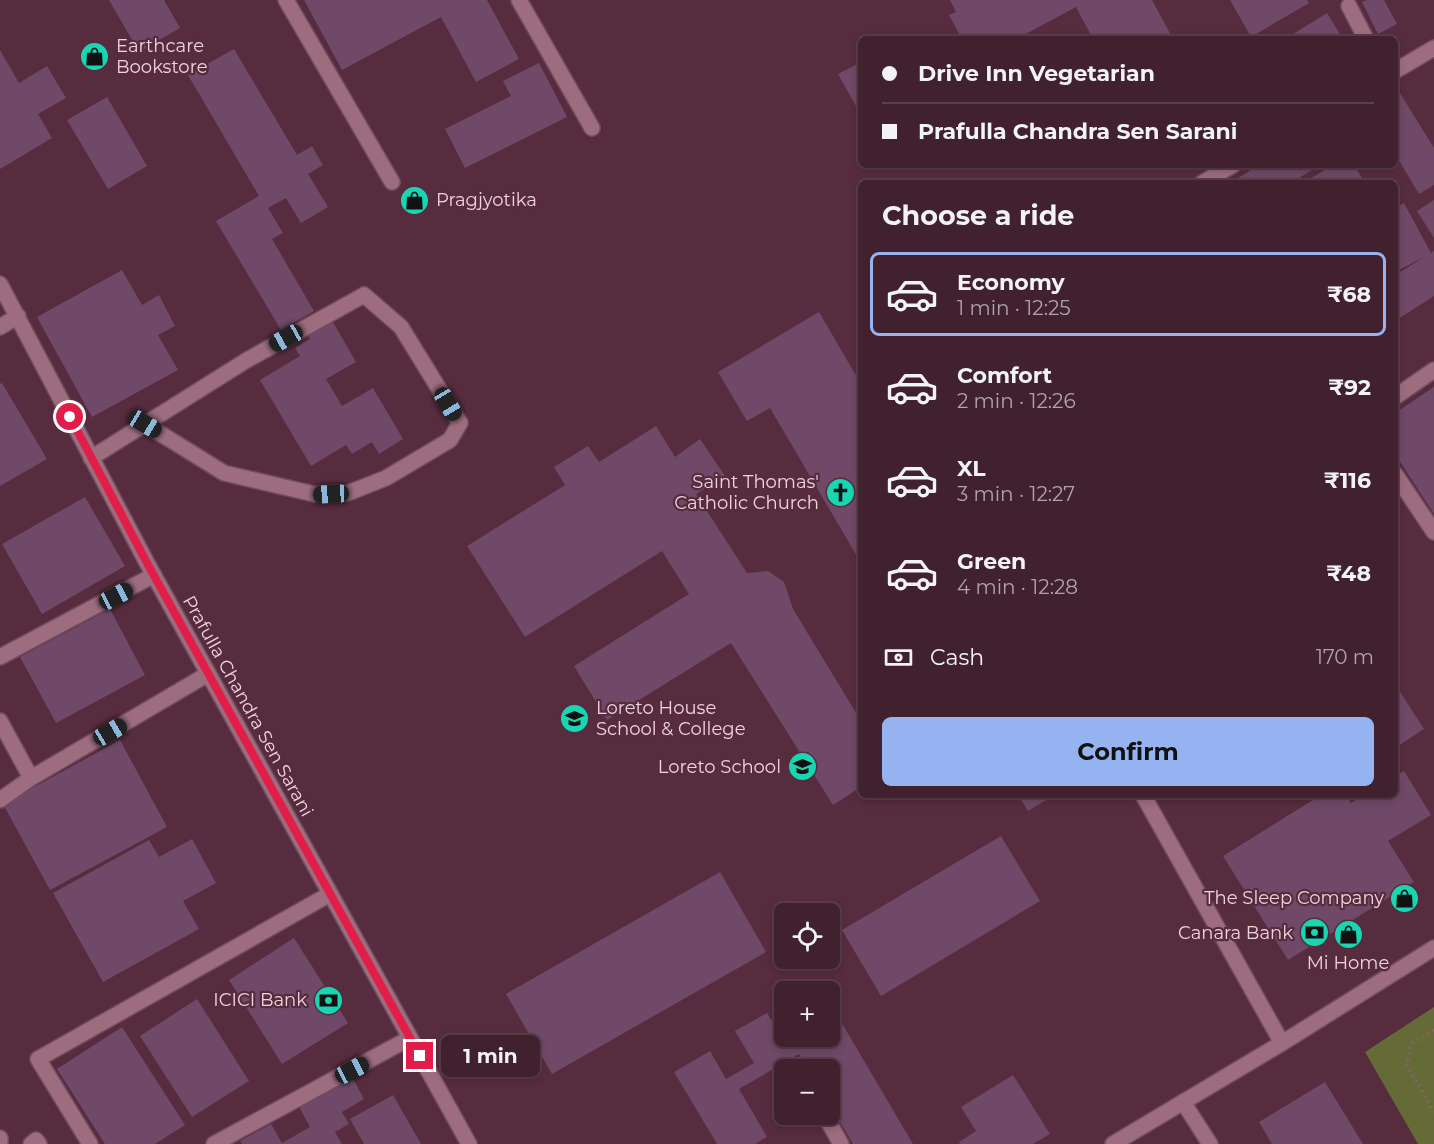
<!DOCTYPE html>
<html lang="en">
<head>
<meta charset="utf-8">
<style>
  body { margin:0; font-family:Montserrat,sans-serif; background:#4c2e3a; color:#f1f3f6; height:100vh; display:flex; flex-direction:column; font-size:22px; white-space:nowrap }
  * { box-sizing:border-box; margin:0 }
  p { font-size:20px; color:#aea3aa }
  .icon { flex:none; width:33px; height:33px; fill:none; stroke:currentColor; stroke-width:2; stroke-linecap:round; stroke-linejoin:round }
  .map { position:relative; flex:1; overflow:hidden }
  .drawer { position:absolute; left:858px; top:180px; width:540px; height:618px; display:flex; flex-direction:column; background:#41212e; border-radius:9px; box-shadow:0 3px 9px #0003,0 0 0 2px #5a3e4a }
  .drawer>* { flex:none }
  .top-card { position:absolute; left:858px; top:36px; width:540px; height:132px; border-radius:9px; box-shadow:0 3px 9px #0003,0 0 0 2px #5a3e4a; display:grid; align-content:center; height:132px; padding:0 24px; background:#41212e }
  .tools { position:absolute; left:774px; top:903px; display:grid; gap:12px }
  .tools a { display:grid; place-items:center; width:66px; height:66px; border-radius:9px; background:#41212e; box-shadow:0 3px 9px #0003,0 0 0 2px #5a3e4a; font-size:30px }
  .end { position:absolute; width:27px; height:27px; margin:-14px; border:8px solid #e11d48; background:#fff; box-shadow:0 0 0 3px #fff }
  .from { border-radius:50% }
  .bubble { position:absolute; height:42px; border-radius:9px; background:#41212e; box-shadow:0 3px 9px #0003,0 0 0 2px #5a3e4a; font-size:20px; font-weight:700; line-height:42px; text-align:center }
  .car { position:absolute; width:18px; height:36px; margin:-18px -9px; border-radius:8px; box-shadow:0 0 4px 2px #0007; background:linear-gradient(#222 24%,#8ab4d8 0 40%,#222 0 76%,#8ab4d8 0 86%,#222 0) }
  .top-card b { display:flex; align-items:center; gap:21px; height:57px; font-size:22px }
  .top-card b+b { border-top:2px solid #5a3e4a }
  .top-card i { width:15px; height:15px; background:#f1f3f6 }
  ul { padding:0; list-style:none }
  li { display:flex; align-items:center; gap:18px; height:84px; margin:0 12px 9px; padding:0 12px; border:3px solid transparent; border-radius:9px }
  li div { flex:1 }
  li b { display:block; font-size:22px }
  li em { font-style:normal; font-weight:700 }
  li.active { border-color:#95b2f1 }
  li>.icon { width:54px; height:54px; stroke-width:1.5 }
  h2 { padding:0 24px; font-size:27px; line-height:72px }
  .pay { display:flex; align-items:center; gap:15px; height:66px; padding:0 24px; font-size:22px }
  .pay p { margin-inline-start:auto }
  .action { display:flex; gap:12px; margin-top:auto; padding:12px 24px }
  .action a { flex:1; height:69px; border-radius:9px; background:#95b2f1; color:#111; font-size:24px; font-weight:700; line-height:69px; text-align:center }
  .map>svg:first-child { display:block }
  .green { fill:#646b36 }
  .building { fill:#6f4967 }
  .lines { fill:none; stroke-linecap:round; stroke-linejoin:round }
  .lane-casing { stroke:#704c5c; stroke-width:18 }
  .street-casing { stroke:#704c5c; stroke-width:18 }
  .secondary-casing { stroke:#704c5c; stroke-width:18 }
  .path { stroke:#886271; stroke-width:4; stroke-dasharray:1.5 4.5; stroke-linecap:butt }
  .lane { stroke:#9d6c7f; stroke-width:15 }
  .street { stroke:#9d6c7f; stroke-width:15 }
  .secondary { stroke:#9d6c7f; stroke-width:15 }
  .route { stroke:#e11d48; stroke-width:8 }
  .labels { text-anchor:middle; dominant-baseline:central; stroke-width:4.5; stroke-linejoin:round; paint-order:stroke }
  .poi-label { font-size:18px; fill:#efd3dc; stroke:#572c3e; text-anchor:end }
  .street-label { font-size:18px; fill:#efd3dc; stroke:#572c3e }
</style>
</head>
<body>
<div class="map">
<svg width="1434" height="1144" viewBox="0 0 1434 1144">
  <rect width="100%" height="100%" fill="#572c3e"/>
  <!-- green -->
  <path class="green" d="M1434 1007V1144H1418L1365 1052Z"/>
  <!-- building -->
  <path class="building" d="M109 0H164L180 28 139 52Z
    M304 0H487L519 59 476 82 441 17 342 70Z
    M950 0H1152L1173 39H1093L1076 7 1020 37 1021 39H962L949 15 956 12Z
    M1230 0H1307L1309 3 1251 37Z
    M1367 0H1384L1397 24 1378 34 1362 2Z
    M1327 13 1343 39H1285Z
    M234 49 297 155 312 146 323 165 308 174 328 207 301 223 286 198 268 208 283 233 272 239 314 311 281 330 216 221 259 196 188 75Z
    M0 50 19 83 47 66 66 98 38 114 52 138 0 169Z
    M861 62V115L838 74Z
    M539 63 567 117 465 168 445 129 511 96 503 81Z
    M1395 85 1434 148V185L1419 194 1395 154Z
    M107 97 147 166 108 189 67 120Z
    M1259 165H1320L1291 183H1230Z
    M1333 165H1354L1365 183H1303Z
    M1434 200V238L1417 211Z
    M1404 203 1431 253 1434 251V296L1395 321V275L1426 256 1395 272V208Z
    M122 270 142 305 159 295 175 326 158 335 178 370 92 417 37 317Z
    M819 312 861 384V563L770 408 747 421 718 372Z
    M330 317 356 362 326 379 342 406 373 388 403 439 379 454 372 442 352 454 346 445 311 466 260 380 300 356 295 348 310 339 306 332Z
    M2 383 47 459 0 486V384Z
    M1434 387V514L1395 454V413Z
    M656 426 675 457 700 439 725 476 696 494 747 573 768 571 784 582 793 609 861 721V787L833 805 731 643 607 720 574 666 689 594 662 551 525 637 467 546 565 485 554 467 588 446 599 462Z
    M85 497 125 566 42 614 2 544Z
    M110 609 145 675 56 723 20 657Z
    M1395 684 1424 729 1395 748Z
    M120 740 167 827 50 890 3 804Z
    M1404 771 1431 815 1388 841 1414 882 1288 960 1223 856 1321 795H1346L1351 803 1364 795H1395V776Z
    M1018 795H1054L1028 811Z
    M1001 836 1040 901 881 996 842 930Z
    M192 839 216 883 183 901 199 929 103 982 53 893 149 840 159 857Z
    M720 872 766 952 552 1074 506 994Z
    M294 938 348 1023 282 1064 229 980Z
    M816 981 822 992H799Z
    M197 999 249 1081 192 1117 140 1036Z
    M830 1003 913 1144H853L830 1105V1070H809L799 1054 739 1089 767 1137 755 1144H717L674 1072 710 1051 726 1079 754 1063 735 1031 767 1013 775 1025 784 1019V1036H830Z
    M122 1027 185 1125 155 1144H105L57 1069Z
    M1013 1075 1050 1134 1033 1144H960L959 1142 976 1131 961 1107Z
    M352 1077 364 1099 342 1112 349 1124 335 1132 342 1144H242L240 1141 271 1124 282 1143 310 1127 299 1107Z
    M1325 1082 1363 1144H1272L1259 1122Z
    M393 1095 421 1144H364L350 1119Z"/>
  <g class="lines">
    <defs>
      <path id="lane" d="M286 0 392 182
        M1349 6 1366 39
        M1395 397 1434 370
        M91 458 247 360 364 295 401 327 460 423 450 440 386 478 348 493 314 494 224 473 145 424
        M1395 474 1434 532
        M1183 1102 1210 1144
        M824 1114 841 1144
        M0 1138V1142
        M31 1144 36 1140 39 1144
        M90 1144 38 1059 330 894"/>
      <path id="street" d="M519 0 592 128
        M1395 71 1434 48
        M1202 183 1233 165
        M0 284 147 563 469 1144
        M0 657 154 575
        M0 721 31 778
        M1143 795 1282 1043
        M0 800 31 778 208 674
        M214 1144 410 1038"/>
      <path id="secondary" d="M0 327 18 316
        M1113 1144 1282 1043 1434 948"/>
    </defs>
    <!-- lane casing -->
    <use href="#lane" class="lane-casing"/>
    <!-- street casing -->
    <use href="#street" class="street-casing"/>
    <!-- secondary casing -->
    <use href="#secondary" class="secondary-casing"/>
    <!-- path -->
    <path class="path" d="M1434 1030 1410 1045 1407 1065 1434 1112"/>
    <!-- lane -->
    <use href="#lane" class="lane"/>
    <!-- street -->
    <use href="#street" class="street"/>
    <!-- secondary -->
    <use href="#secondary" class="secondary"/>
  </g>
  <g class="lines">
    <!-- route -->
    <path class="route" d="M70 417 147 563 420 1056"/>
  </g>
  <!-- icons -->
  <defs>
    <symbol id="shop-disc" viewBox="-11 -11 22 22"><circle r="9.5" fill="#1ad5b2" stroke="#572c3e"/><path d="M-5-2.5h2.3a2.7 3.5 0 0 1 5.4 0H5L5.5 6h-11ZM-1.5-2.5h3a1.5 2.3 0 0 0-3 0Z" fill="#111"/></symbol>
    <symbol id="church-disc" viewBox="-11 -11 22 22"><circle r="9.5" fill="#1ad5b2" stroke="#572c3e"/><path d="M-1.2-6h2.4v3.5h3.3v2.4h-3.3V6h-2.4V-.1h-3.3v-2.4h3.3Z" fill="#111"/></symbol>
    <symbol id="university-disc" viewBox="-11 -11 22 22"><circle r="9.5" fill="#1ad5b2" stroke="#572c3e"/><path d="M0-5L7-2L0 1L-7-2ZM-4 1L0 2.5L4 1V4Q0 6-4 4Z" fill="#111"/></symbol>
    <symbol id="school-disc" viewBox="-11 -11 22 22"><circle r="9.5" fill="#1ad5b2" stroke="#572c3e"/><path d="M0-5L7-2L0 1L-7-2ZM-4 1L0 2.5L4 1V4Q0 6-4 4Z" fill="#111"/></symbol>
    <symbol id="bank-disc" viewBox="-11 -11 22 22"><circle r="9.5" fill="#1ad5b2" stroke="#572c3e"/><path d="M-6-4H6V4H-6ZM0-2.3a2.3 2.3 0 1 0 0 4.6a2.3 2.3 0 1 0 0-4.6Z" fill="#111"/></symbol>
  </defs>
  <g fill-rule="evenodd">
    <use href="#shop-disc" x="78" y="40" width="33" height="33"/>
    <use href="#shop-disc" x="398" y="184" width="33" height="33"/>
    <use href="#church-disc" x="824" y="476" width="33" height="33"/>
    <use href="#university-disc" x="558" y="702" width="33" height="33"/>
    <use href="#school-disc" x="786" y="750" width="33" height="33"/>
    <use href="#shop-disc" x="1388" y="882" width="33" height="33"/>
    <use href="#bank-disc" x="1298" y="916" width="33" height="33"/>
    <use href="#shop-disc" x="1332" y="918" width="33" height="33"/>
    <use href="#bank-disc" x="312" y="984" width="33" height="33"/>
  </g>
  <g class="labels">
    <!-- poi labels -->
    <g class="poi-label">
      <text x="116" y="46" text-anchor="start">Earthcare<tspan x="116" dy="21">Bookstore</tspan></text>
      <text x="436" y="200" text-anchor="start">Pragjyotika</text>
      <text x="819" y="482">Saint Thomas'<tspan x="819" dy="21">Catholic Church</tspan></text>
      <text x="596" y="708" text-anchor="start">Loreto House<tspan x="596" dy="21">School &amp; College</tspan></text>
      <text x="781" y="767">Loreto School</text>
      <text x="1384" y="898">The Sleep Company</text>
      <text x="1293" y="933">Canara Bank</text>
      <text x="1348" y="963" text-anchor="middle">Mi Home</text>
      <text x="307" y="1000">ICICI Bank</text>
    </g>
    <!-- street labels -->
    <g class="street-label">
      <text transform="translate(248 706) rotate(61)">Prafulla Chandra Sen Sarani</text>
    </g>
  </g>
</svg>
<div class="tools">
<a><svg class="icon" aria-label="locate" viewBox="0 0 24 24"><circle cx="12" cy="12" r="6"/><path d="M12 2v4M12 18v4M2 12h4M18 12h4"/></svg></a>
<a>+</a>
<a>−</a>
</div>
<i class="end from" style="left:70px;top:417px"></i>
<i class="end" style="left:420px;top:1056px"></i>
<div class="bubble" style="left:441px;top:1035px;width:99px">1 min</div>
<i class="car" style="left:286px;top:338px;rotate:241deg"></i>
<i class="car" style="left:448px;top:404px;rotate:149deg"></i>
<i class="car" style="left:145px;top:424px;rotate:121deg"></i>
<i class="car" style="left:331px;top:494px;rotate:267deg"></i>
<i class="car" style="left:116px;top:596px;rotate:62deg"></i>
<i class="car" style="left:110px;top:732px;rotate:60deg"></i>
<i class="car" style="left:352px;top:1070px;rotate:62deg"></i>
<div class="top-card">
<b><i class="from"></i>Drive Inn Vegetarian</b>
<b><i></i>Prafulla Chandra Sen Sarani</b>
</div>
<section class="drawer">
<h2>Choose a ride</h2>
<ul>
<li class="active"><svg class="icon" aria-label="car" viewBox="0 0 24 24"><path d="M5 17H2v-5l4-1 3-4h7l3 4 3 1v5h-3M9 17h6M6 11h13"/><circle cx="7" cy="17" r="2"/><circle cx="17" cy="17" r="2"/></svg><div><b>Economy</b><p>1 min · 12:25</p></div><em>₹68</em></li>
<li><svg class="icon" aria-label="car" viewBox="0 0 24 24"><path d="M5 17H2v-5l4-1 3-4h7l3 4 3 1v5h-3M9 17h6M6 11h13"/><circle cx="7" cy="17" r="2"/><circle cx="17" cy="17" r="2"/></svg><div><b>Comfort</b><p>2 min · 12:26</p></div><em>₹92</em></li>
<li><svg class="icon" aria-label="car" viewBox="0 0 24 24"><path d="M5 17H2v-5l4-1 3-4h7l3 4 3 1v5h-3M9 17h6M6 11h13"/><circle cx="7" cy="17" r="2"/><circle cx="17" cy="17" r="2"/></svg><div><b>XL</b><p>3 min · 12:27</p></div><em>₹116</em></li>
<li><svg class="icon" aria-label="car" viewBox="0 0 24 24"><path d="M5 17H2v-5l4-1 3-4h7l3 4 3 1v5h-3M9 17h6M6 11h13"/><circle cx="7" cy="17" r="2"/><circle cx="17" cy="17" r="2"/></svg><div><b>Green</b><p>4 min · 12:28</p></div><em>₹48</em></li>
</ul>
<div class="pay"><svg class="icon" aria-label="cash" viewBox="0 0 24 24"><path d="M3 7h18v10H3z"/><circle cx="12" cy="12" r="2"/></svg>Cash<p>170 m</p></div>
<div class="action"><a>Confirm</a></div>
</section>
</div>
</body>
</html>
